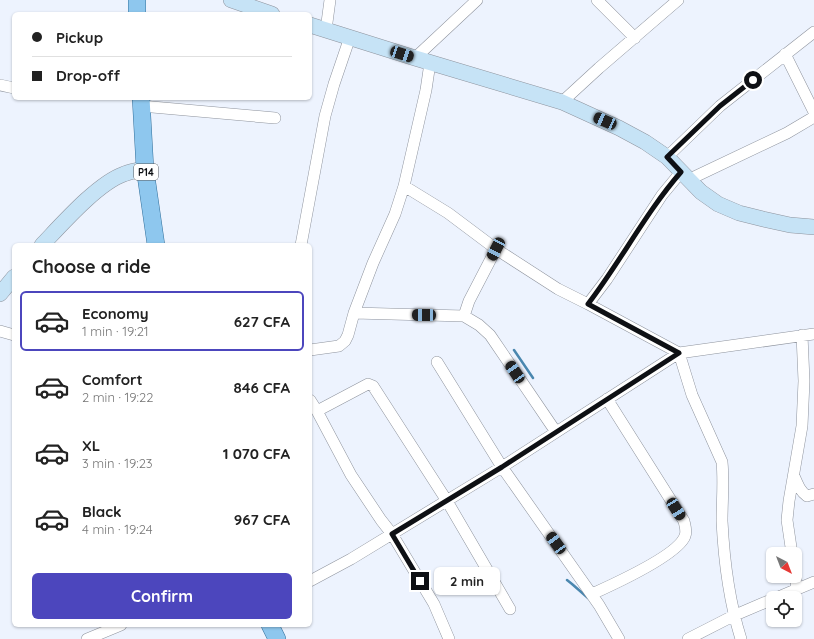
<!DOCTYPE html>
<html lang="en">
<head>
<meta charset="utf-8">
<style>
  body { margin:0; font-family:Quicksand,sans-serif; background:#f2f2f2; color:#222; height:100vh; display:flex; flex-direction:column; font-size:15px; white-space:nowrap }
  * { box-sizing:border-box; margin:0 }
  p { font-size:13px; color:#767676 }
  .icon { flex:none; width:22px; height:22px; fill:none; stroke:currentColor; stroke-width:2; stroke-linecap:round; stroke-linejoin:round }
  .map { position:relative; flex:1; overflow:hidden }
  .details { position:absolute; left:12px; top:243px; width:300px; height:384px; display:flex; flex-direction:column; background:#fff; border-radius:6px; box-shadow:0 1px 3px #0004 }
  .details>* { flex:none }
  .top-card { position:absolute; left:12px; top:12px; width:300px; height:88px; border-radius:6px; box-shadow:0 1px 3px #0004; display:grid; align-content:center; height:88px; padding:0 20px; background:#fff }
  .needle { width:26px; rotate:138deg }
  .tools { position:absolute; left:766px; top:547px; display:grid; gap:8px }
  .tools a { display:grid; place-items:center; width:36px; height:36px; border-radius:6px; background:#fff; box-shadow:0 1px 3px #0004; font-size:20px }
  .end { position:absolute; width:18px; height:18px; margin:-9px; border:5px solid #0e1014; background:#fff; box-shadow:0 0 0 2px #fff }
  .from { border-radius:50% }
  .bubble { position:absolute; height:28px; border-radius:6px; background:#fff; box-shadow:0 1px 3px #0004; font-size:13px; font-weight:800; line-height:28px; text-align:center }
  .car { position:absolute; width:12px; height:24px; margin:-12px -6px; border-radius:5px; box-shadow:0 0 3px 1px #0007; background:linear-gradient(#222 24%,#8ab4d8 0 40%,#222 0 76%,#8ab4d8 0 86%,#222 0) }
  .top-card b { display:flex; align-items:center; gap:14px; height:38px; font-size:15px }
  .top-card b+b { border-top:1px solid #e0e0e0 }
  .top-card i { width:10px; height:10px; background:#222 }
  ul { padding:0; list-style:none }
  li { display:flex; align-items:center; gap:12px; height:60px; margin:0 8px 6px; padding:0 12px; border:2px solid transparent; border-radius:6px }
  li div { flex:1 }
  li b { display:block; font-size:15px }
  li em { font-style:normal; font-weight:800 }
  li.current { border-color:#4c46bd }
  li>.icon { width:36px; height:36px; stroke-width:1.5 }
  h2 { padding:0 20px; font-size:18px; line-height:48px }
  .action { display:flex; gap:8px; margin-top:auto; padding:8px 20px }
  .action a { flex:1; height:46px; border-radius:6px; background:#4c46bd; color:#fff; font-size:16px; font-weight:800; line-height:46px; text-align:center }
  .map>svg:first-child { display:block }
  .lines { fill:none; stroke-linecap:round; stroke-linejoin:round }
  .stream { stroke:#4a87af; stroke-width:2.5 }
  .street-casing { stroke:#8e939d; stroke-width:12 }
  .secondary-casing { stroke:#8e939d; stroke-width:16 }
  .primary-casing { stroke:#306e9a; stroke-width:18 }
  .street { stroke:#fff; stroke-width:11 }
  .secondary { stroke:#c6e3f6; stroke-width:15 }
  .primary { stroke:#8ec7ee; stroke-width:17 }
  .route { stroke:#0e1014; stroke-width:5 }
  .labels { text-anchor:middle; dominant-baseline:central; stroke-width:3; stroke-linejoin:round; paint-order:stroke }
  .shield { fill:#fff; stroke:#56585a; stroke-width:1 }
  .shield-label { font-size:10px; font-weight:bold; fill:#0e1014 }
</style>
</head>
<body>
<div class="map">
<svg width="814" height="639" viewBox="0 0 814 639">
  <rect width="100%" height="100%" fill="#edf3fe"/>
  <g class="lines">
    <!-- stream -->
    <path class="stream" d="M514 350 533 378
      M567 580 572 584 588 598"/>
    <defs>
      <path id="street" d="M597 0 635 38
        M326 30 330 0
        M785 54 814 112
        M415 58 477 0
        M0 85 14 88
        M562 102 599 68 678 0
        M141 106 275 118
        M667 157 720 106 814 32
        M688 180 787 133 814 117
        M404 186 448 213 496 249 558 289 588 304 607 279 662 195 681 172
        M301 245 325 116 334 84 350 37
        M496 249 469 301 464 316 479 325 490 335 556 432
        M588 304 679 353 692 395 722 462C724 482 722 501 722 521 724 561 729 601 741 639
        M354 313 464 316
        M0 331 14 335
        M310 350 339 346 345 341 348 335 354 313 373 263 395 214 404 186 426 90 430 63
        M437 362 502 467 599 605 619 639
        M310 400 317 411 368 384 373 386 447 501 510 609
        M317 411 351 475 381 520 392 534 434 604 449 639
        M794 476C798 485 800 491 807 496L814 494
        M792 554 787 520 789 501 802 426 804 381 802 335
        M795 575 797 589
        M310 581 351 559 502 467 679 353 814 334
        M592 594C612 585 678 555 685 536 687 531 685 526 684 521L607 399
        M776 598 814 582
        M87 639 121 625
        M688 639 733 616 773 599"/>
      <path id="secondary" d="M231 0 272 14
        M310 25 415 58 562 102 619 128 645 142 667 157 701 192 718 204 739 213 763 219 790 225 814 227
        M42 245C62 224 98 183 124 174 131 171 138 170 145 169
        M0 294 14 277"/>
      <path id="primary" d="M137 0V14
        M141 98 145 169 156 245
        M270 625 277 639"/>
    </defs>
    <!-- street casing -->
    <use href="#street" class="street-casing"/>
    <!-- secondary casing -->
    <use href="#secondary" class="secondary-casing"/>
    <!-- primary casing -->
    <use href="#primary" class="primary-casing"/>
    <!-- street -->
    <use href="#street" class="street"/>
    <!-- secondary -->
    <use href="#secondary" class="secondary"/>
    <!-- primary -->
    <use href="#primary" class="primary"/>
  </g>
  <g class="lines">
    <!-- route -->
    <path class="route" d="M420 581 392 534 502 467 679 353 588 304C621 261 646 212 681 172L667 157 720 106 753 80"/>
  </g>
  <g class="labels">
    <!-- shield labels -->
    <rect class="shield" x="134" y="164" width="24" height="16" rx="3"/>
    <g class="shield-label">
      <text x="146" y="172">P14</text>
    </g>
  </g>
</svg>
<div class="tools">
<a><svg class="needle" viewBox="-14 -14 28 28"><path d="M0-13l5 13h-10z" fill="#e53935"/><path d="M0 13l5-13h-10z" fill="#767676"/></svg></a>
<a><svg class="icon" aria-label="locate" viewBox="0 0 24 24"><circle cx="12" cy="12" r="6"/><path d="M12 2v4M12 18v4M2 12h4M18 12h4"/></svg></a>
</div>
<i class="end from" style="left:753px;top:80px"></i>
<i class="end" style="left:420px;top:581px"></i>
<div class="bubble" style="left:434px;top:567px;width:66px">2 min</div>
<i class="car" style="left:402px;top:54px;rotate:108deg"></i>
<i class="car" style="left:605px;top:121px;rotate:294deg"></i>
<i class="car" style="left:496px;top:249px;rotate:207deg"></i>
<i class="car" style="left:424px;top:315px;rotate:271deg"></i>
<i class="car" style="left:515px;top:372px;rotate:326deg"></i>
<i class="car" style="left:676px;top:509px;rotate:148deg"></i>
<i class="car" style="left:556px;top:543px;rotate:324deg"></i>
<div class="top-card">
<b><i class="from"></i>Pickup</b>
<b><i></i>Drop-off</b>
</div>
<section class="details">
<h2>Choose a ride</h2>
<ul>
<li class="current"><svg class="icon" aria-label="car" viewBox="0 0 24 24"><path d="M5 17H2v-5l4-1 3-4h7l3 4 3 1v5h-3M9 17h6M6 11h13"/><circle cx="7" cy="17" r="2"/><circle cx="17" cy="17" r="2"/></svg><div><b>Economy</b><p>1 min · 19:21</p></div><em>627 CFA</em></li>
<li><svg class="icon" aria-label="car" viewBox="0 0 24 24"><path d="M5 17H2v-5l4-1 3-4h7l3 4 3 1v5h-3M9 17h6M6 11h13"/><circle cx="7" cy="17" r="2"/><circle cx="17" cy="17" r="2"/></svg><div><b>Comfort</b><p>2 min · 19:22</p></div><em>846 CFA</em></li>
<li><svg class="icon" aria-label="car" viewBox="0 0 24 24"><path d="M5 17H2v-5l4-1 3-4h7l3 4 3 1v5h-3M9 17h6M6 11h13"/><circle cx="7" cy="17" r="2"/><circle cx="17" cy="17" r="2"/></svg><div><b>XL</b><p>3 min · 19:23</p></div><em>1 070 CFA</em></li>
<li><svg class="icon" aria-label="car" viewBox="0 0 24 24"><path d="M5 17H2v-5l4-1 3-4h7l3 4 3 1v5h-3M9 17h6M6 11h13"/><circle cx="7" cy="17" r="2"/><circle cx="17" cy="17" r="2"/></svg><div><b>Black</b><p>4 min · 19:24</p></div><em>967 CFA</em></li>
</ul>
<div class="action"><a>Confirm</a></div>
</section>
</div>
</body>
</html>
